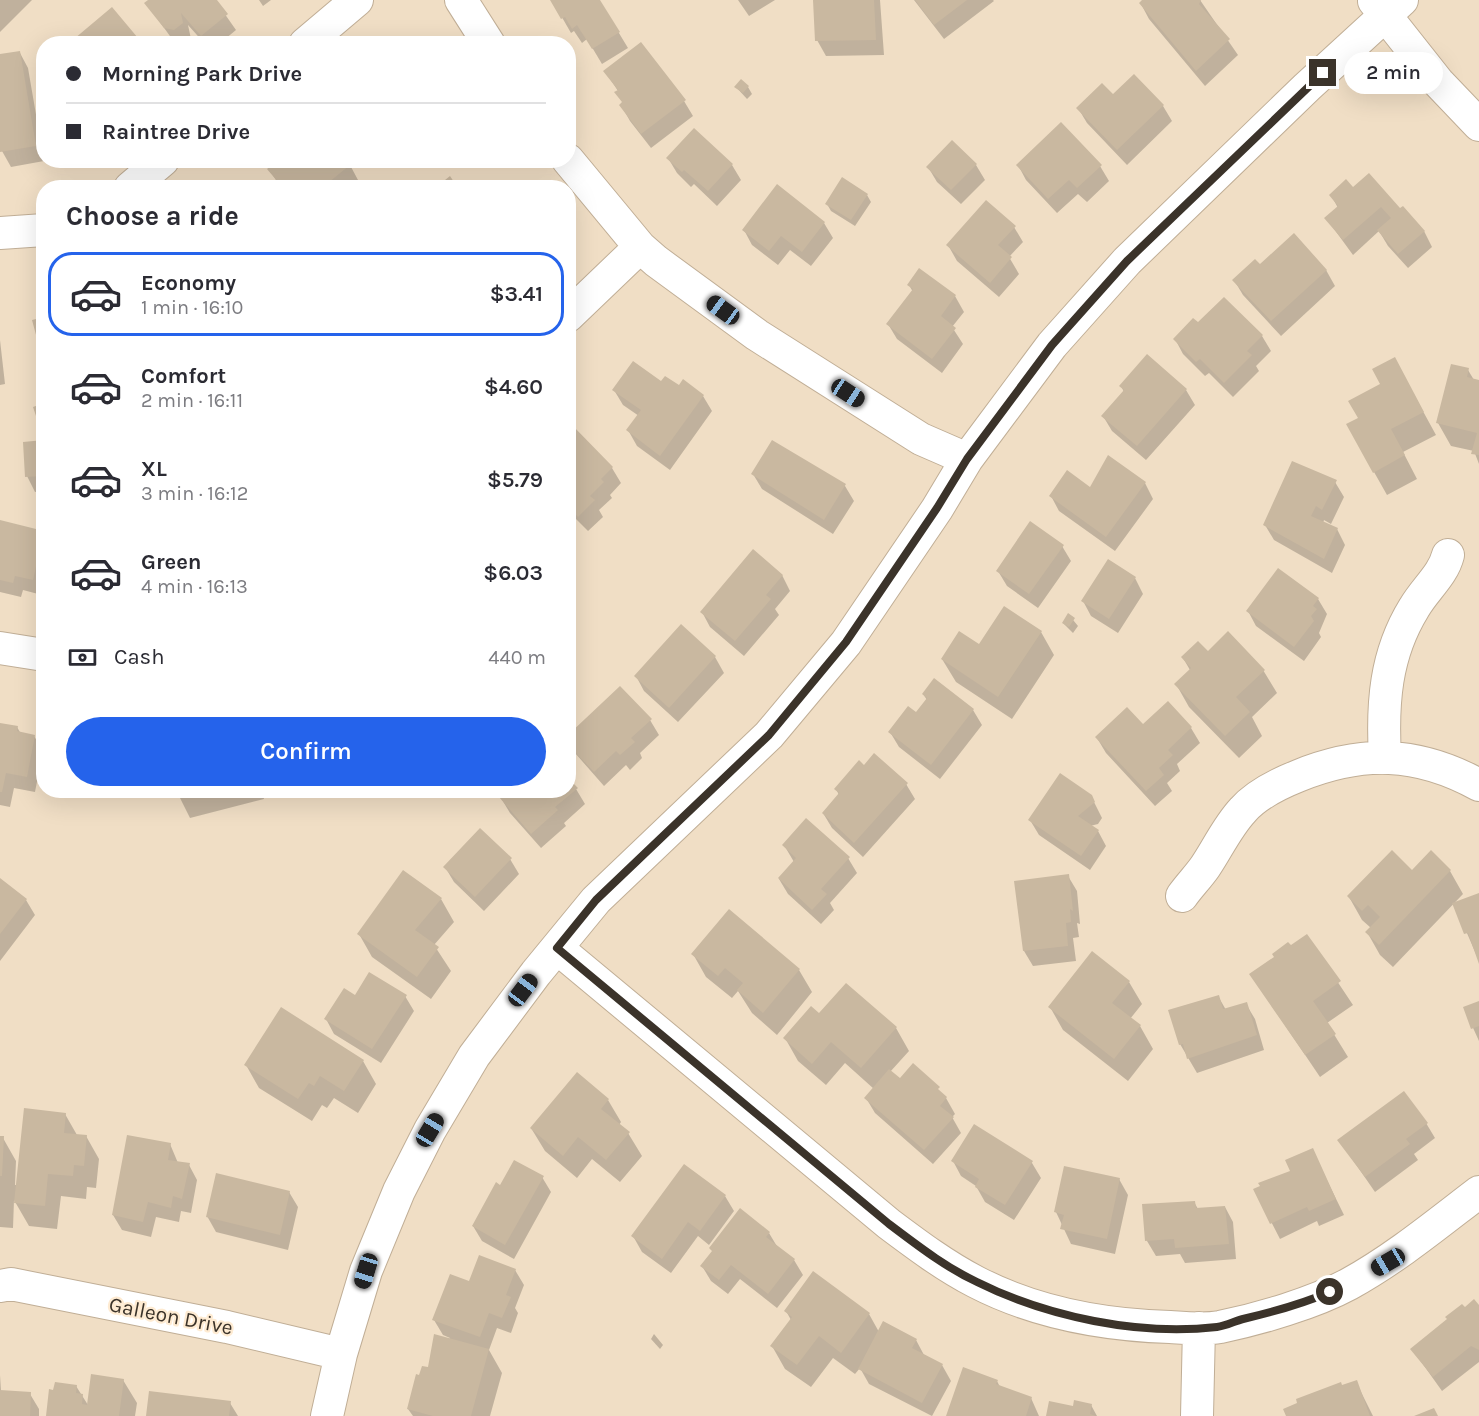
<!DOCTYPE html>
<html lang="en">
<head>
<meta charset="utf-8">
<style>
  body { margin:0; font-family:Karla,sans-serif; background:#f7f7f7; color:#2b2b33; height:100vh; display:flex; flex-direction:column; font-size:22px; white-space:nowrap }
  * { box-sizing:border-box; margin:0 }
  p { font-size:20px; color:#7c7c81 }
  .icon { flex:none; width:33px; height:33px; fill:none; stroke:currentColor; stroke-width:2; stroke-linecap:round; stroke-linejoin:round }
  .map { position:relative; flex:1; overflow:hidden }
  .panel { position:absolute; left:36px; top:180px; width:540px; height:618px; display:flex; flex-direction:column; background:#fff; border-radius:24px; box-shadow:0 6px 24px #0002 }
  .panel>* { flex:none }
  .hud { position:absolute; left:36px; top:36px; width:540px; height:132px; border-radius:24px; box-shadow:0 6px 24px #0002; display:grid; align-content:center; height:132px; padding:0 30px; background:#fff }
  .end { position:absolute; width:27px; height:27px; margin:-14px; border:8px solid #3b332a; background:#fff; box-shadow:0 0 0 3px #fff }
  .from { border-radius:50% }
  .bubble { position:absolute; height:42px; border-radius:21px; background:#fff; box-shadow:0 6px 24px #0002; font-size:20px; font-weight:600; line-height:42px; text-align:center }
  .car { position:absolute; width:18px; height:36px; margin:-18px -9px; border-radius:8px; box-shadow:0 0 4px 2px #0007; background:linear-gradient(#222 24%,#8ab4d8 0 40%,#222 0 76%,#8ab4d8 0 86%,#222 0) }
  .hud b { display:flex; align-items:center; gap:21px; height:57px; font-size:22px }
  .hud b+b { border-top:2px solid #e1e1e2 }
  .hud i { width:15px; height:15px; background:#2b2b33 }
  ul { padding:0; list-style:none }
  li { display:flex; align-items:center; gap:18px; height:84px; margin:0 12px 9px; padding:0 18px; border:3px solid transparent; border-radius:24px }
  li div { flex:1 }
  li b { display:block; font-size:22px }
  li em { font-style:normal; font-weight:600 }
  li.current { border-color:#2563eb }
  li>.icon { width:54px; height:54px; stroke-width:1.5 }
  h2 { padding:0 30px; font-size:27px; line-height:72px }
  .pay { display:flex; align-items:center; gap:15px; height:66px; padding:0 30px; font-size:22px }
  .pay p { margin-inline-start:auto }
  .primary-button { display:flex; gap:12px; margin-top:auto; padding:12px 30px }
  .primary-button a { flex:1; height:69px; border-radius:36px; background:#2563eb; color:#fff; font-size:24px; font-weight:600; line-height:69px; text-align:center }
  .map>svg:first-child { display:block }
  .shadow { fill:#0003 }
  .building { fill:#c9b8a0 }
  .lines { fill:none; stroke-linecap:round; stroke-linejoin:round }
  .minor-casing { stroke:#c0ae96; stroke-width:34 }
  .minor { stroke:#fff; stroke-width:32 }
  .route { stroke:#3b332a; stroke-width:8 }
  .labels { text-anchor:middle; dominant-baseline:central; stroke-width:4.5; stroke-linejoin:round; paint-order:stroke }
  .street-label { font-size:21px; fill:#3b332a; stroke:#feebd2 }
</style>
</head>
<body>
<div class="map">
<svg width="1479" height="1416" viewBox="0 0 1479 1416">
  <rect width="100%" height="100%" fill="#f0dec5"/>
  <!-- shadow -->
  <path class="shadow" d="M0 0H32L0 32Z
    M150 0H215L236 30 219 44H205L188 25 191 39 184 44 175 43 146 3Z
    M259 0H271L263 6Z
    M552 0H599L628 48 602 64 587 39 582 43 574 31 571 33Z
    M738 0H775L749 16Z
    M815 0H880L884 55 826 56 817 40Z
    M914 0H993L994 1 944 39Z
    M1144 0H1200L1238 55 1205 86 1149 19 1141 4Z
    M20 53 28 68 44 161 11 167 2 151 0 140V56Z
    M605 71 684 101 693 116 651 148 630 121 621 105 623 104 618 91Z
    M1134 76 1163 106 1172 121 1127 165 1087 123 1078 108 1113 96Z
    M736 87H748L752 94 747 99Z
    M668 158 732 165 741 180 717 206 694 184 691 187 677 173Z
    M350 165 358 180 349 188H281L269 169Z
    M976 165 985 180 961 204 937 182 928 167Z
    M1018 165 1100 166 1109 181 1087 202 1078 194 1057 213 1026 180Z
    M1353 189 1400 210 1424 231 1432 247 1408 268 1388 246 1379 231 1353 255 1326 218 1338 208 1331 195Z
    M867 195 871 202 855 226 831 211 827 204Z
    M824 223 833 238 811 266 790 250 778 265 752 245 744 230Z
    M1014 227 1023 242 1009 257 1019 274 999 297 957 261 948 245Z
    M1260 266 1326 270 1335 286 1281 336 1243 295 1234 280Z
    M920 270 955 296 964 312 952 327 963 344 942 373 897 339 888 324 913 292 909 285Z
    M1198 324 1262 336 1271 351 1256 366 1259 371 1233 397 1209 373 1205 376 1183 354 1175 339Z
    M0 340 5 384 0 385Z
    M1468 370 1474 380 1479 381V464L1474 451 1451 446 1438 423Z
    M683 381 703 396 712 411 670 470 637 446 628 430 639 416 623 405 614 390 662 383 679 387Z
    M1407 382 1436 435 1403 452 1417 479 1387 495 1374 472 1360 419Z
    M1121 386 1186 390 1195 405 1146 460 1112 431 1103 416 1124 392Z
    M44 405V422L41 423 34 408Z
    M574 429 612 468 621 483 610 495 612 498 599 510 603 517 588 531 568 511V434Z
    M44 442V491L35 492 27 476Z
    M773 443 845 486 854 501 833 534 762 489 753 474Z
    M1109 458 1145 483 1153 499 1115 551 1059 511 1051 496 1090 489Z
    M1335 482 1344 497 1331 524 1324 520 1323 523 1337 529 1345 545 1332 573 1274 540 1265 525Z
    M0 522 44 533 42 595 23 590 21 597 0 592Z
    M1062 546 1071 561 1038 608 1007 586 998 571Z
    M1279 570 1318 599 1327 614 1319 633 1321 637 1304 661 1256 626 1248 611Z
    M782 575 790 591 775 609 779 615 744 656 710 627 702 612Z
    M1135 578 1143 594 1118 633 1091 616 1083 601Z
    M1069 615 1078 626 1073 633 1063 623Z
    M681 626 715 657 724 673 678 722 644 691 636 676Z
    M1041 632 1054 655 1012 719 956 682 942 659 979 646Z
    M1208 654 1263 670 1277 693 1252 717 1262 736 1239 758 1189 707 1176 684 1190 670 1183 658Z
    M923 694 973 710 982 725 940 779 899 747 890 732 916 714 927 700Z
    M650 720 659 735 640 753 642 758 630 770 626 765 604 786 568 745Z
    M1143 726 1191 728 1200 743 1177 764 1180 771 1167 783 1172 791 1155 806 1106 753 1097 738Z
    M17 727 21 734 34 736 43 751 35 792 14 788 10 807 0 805V728Z
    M864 767 906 784 915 799 863 857 832 828 823 813 839 795 836 789Z
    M576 789 585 804 564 823 566 826 541 848 510 813 501 798Z
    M89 790H147V793L93 797Z
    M176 790H262L264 799 190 818Z
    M1091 796 1102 818 1098 824 1090 826 1098 831 1106 846 1090 870 1039 835 1030 820Z
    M784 845 848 858 857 873 830 903 834 910 821 924 788 894 779 879 794 862Z
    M1431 852 1450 871 1463 894 1393 967 1380 955 1367 932 1371 928 1362 920 1349 897 1412 872Z
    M510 859 519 874 484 911 454 882 445 867Z
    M1068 876 1077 891 1080 924 1077 923 1079 937 1073 938 1076 961 1033 966 1024 951 1016 882Z
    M0 880 26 900 35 915 0 961Z
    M1479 894V961L1454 903Z
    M441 899 454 922 434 945 451 971 431 999 372 957 359 934Z
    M1307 936 1353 1005 1327 1023 1348 1057 1320 1077 1251 975Z
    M693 954 799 970 812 992 777 1035 752 1013 738 991 732 998 706 977Z
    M1129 982 1142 1004 1130 1019 1140 1026 1153 1049 1128 1081 1063 1030 1050 1007Z
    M405 996 414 1011 381 1063 334 1034 326 1019 355 997Z
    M1218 996 1226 1010 1246 1004 1255 1019 1264 1050 1197 1073 1180 1044Z
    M1479 1002V1041L1464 1008Z
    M819 1015 896 1028 909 1051 890 1072 900 1080 913 1066 946 1098 955 1114 952 1117 961 1133 933 1164 875 1113 866 1098 874 1089 845 1063 826 1085 798 1061 785 1038Z
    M363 1061 376 1084 358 1113 334 1098 327 1108 322 1105 312 1121 259 1088 246 1065Z
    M608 1100 621 1122 619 1125 628 1133 642 1156 620 1182 592 1159 577 1178 545 1151 531 1128Z
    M65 1114 77 1135 86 1136 99 1159 96 1188 87 1187 86 1199 61 1196 57 1229 29 1226 14 1200 13 1228 0 1227V1138H3L16 1161 15 1185H17Z
    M1426 1123 1435 1138 1414 1154 1418 1160 1375 1192 1339 1140Z
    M975 1126 1032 1163 1041 1178 1014 1220 985 1202 976 1186 961 1176 953 1161Z
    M170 1144 178 1163 189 1165 197 1180 191 1213 181 1211 179 1222 156 1217 151 1237 122 1230 113 1215Z
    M1312 1150 1344 1215 1319 1226 1317 1221 1280 1239 1255 1190 1292 1172Z
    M542 1177 551 1192 514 1259 482 1241 473 1226 501 1187Z
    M1119 1179 1128 1195 1115 1254 1071 1244 1056 1212Z
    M289 1192 298 1207 288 1250 216 1232 207 1216Z
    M725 1196 734 1211 709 1245 698 1236 671 1273 642 1252 633 1236Z
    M1194 1202 1198 1209 1225 1207 1233 1222 1236 1259 1185 1263 1180 1254 1156 1256 1147 1241 1144 1206Z
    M769 1233 778 1248 794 1260 803 1275 777 1308 740 1279 728 1294 711 1281 702 1266Z
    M515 1270 524 1285 515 1308 518 1313 511 1333 497 1328 489 1350 502 1373 490 1416H413L408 1409 420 1377 429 1369 450 1338 443 1335 434 1320 470 1283Z
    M814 1273 869 1314 879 1332 916 1340 924 1355 942 1365 951 1381 932 1416 869 1384 860 1368 855 1374 833 1358 811 1387 785 1369 772 1346 791 1320 786 1311Z
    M1479 1307V1362L1442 1391 1412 1349 1464 1309Z
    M654 1334 663 1345 660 1349 651 1339Z
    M0 1375 1 1391 30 1394 39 1409V1416H0Z
    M123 1380 137 1403 135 1416H47L76 1386 88 1405Z
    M997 1381 1000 1387 1031 1398 1039 1416H947Z
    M1356 1382 1373 1416H1288L1342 1387Z
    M230 1403 238 1416H148Z
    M1091 1405 1097 1416H1048L1074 1407Z"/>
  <!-- building -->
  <path class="building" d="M148 0H217L228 14 201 36 181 13 183 23 174 30 164 28 144 3Z
    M550 0H600L620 32 592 49 577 25 572 29 565 17 561 19Z
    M813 0H874L876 40 815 41Z
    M915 0H967L934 25Z
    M1142 0H1201L1199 4 1230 39 1196 71 1139 3Z
    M112 7 143 44H68Z
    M641 42 686 100 641 134 619 105 622 102 614 92 618 90 603 71Z
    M20 51 36 146 0 152V54Z
    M1134 74 1164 105 1117 150 1076 108 1102 83 1113 94Z
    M741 79 749 86 743 93 734 87Z
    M1061 122 1102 165 1077 188 1069 180 1048 199 1016 165Z
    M694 128 733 164 708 191 684 170 682 172 666 158Z
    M952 140 977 164 951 190 926 167Z
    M278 160H348L351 164 322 188H283L267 169Z
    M1369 173 1400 208 1403 206 1425 231 1398 254 1377 230 1391 218 1381 207 1343 240 1324 218 1338 206 1329 195 1346 179 1353 187Z
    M450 176 458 188H435Z
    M842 177 868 194 851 220 825 204Z
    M777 184 825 222 802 252 781 236 769 251 742 230Z
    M986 200 1016 226 998 245 1012 257 990 283 946 245Z
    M1294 233 1327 270 1271 321 1232 280 1255 259 1260 264Z
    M919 268 956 295 941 316 956 328 932 359 886 324 913 289 907 285Z
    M1224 297 1263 335 1247 351 1252 355 1224 383 1200 359 1196 362 1173 339 1193 318 1198 322Z
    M44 317V361H43L32 320Z
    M1147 354 1187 389 1137 446 1101 416 1124 390 1119 386Z
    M1395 357 1424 412 1391 429 1405 455 1373 473 1346 424 1358 418 1348 401 1380 384 1372 369Z
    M633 361 661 381 665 376 679 385 683 379 704 395 660 456 626 430 641 410 612 390Z
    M1451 364 1469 368 1467 377 1479 380V455L1471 454 1477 433 1436 423Z
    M44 403V414L36 416 33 407Z
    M574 427 613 467 601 479 604 482 590 496 595 500 578 517 568 507V432Z
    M44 440V476L25 477 23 442Z
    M772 440 846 484 824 520 751 474Z
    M1108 455 1146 482 1106 537 1049 496 1067 470 1090 487Z
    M1292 461 1337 480 1322 510 1316 506 1311 516 1338 528 1324 559 1263 525Z
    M0 520 44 531 33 580 15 576 13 583 0 580Z
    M1030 521 1064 545 1029 594 996 571Z
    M753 549 783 575 766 595 771 599 735 641 700 612Z
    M1108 559 1136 577 1109 619 1081 601Z
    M1278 568 1319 598 1313 606 1317 609 1311 616 1314 621 1294 647 1246 611Z
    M1004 606 1042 631 998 697 941 659 959 631 979 644Z
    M1068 613 1075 618 1069 627 1062 623Z
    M681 624 716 656 669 708 634 676Z
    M1228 631 1265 670 1236 697 1250 712 1225 736 1174 684 1191 668 1181 657 1198 641 1208 651Z
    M934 678 974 709 931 765 888 732 908 706 916 712 927 698 922 694Z
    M620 686 652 719 631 738 635 742 620 755 616 751 594 772 568 745V735Z
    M1168 701 1192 727 1168 750 1173 755 1159 768 1164 775 1146 791 1095 737 1127 707 1143 724Z
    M0 723 18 726 17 731 35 735 27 777 6 773 2 792H0Z
    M874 753 908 783 854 843 822 813 839 793 834 789 859 760 864 765Z
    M1060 773 1092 795 1095 802 1078 816 1099 830 1081 856 1028 820Z
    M568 778 578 788 555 807 558 810 531 834 499 797 507 790H568Z
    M806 818 850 857 821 889 827 894 812 910 778 878 796 858 782 845Z
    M480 828 512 858 475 897 443 867Z
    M1392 850 1412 870 1431 850 1451 870 1379 945 1365 932 1380 917 1368 905 1362 911 1347 896Z
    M403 870 442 898 415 930 439 947 417 977 357 934Z
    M1069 874 1073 911 1070 909 1071 922 1066 923 1068 946 1023 951 1014 881Z
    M0 878 27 899 0 934Z
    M1479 893V964L1468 933 1464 934 1452 903Z
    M729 909 800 969 763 1013 737 990 743 983 725 968 718 976 691 954Z
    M1307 934 1341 981 1313 1001 1336 1034 1305 1055 1249 974 1274 957 1272 954 1288 942 1291 945Z
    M1092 951 1130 981 1112 1003 1141 1025 1114 1059 1048 1007Z
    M369 972 407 995 372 1049 324 1019 344 988 355 995Z
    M846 983 897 1027 861 1068 831 1042 812 1064 783 1038 811 1006 819 1013Z
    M1219 995 1223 1009 1247 1002 1257 1035 1187 1059 1183 1044 1179 1045 1168 1010Z
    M1479 1001V1026L1471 1029 1463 1007Z
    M281 1007 364 1060 344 1091 320 1076 314 1086 309 1083 298 1099 244 1065Z
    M913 1063 940 1087 938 1089 947 1097 940 1106 954 1117 924 1150 864 1098 889 1069 900 1078Z
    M577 1072 609 1099 601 1109 630 1132 606 1160 578 1137 563 1156 530 1128Z
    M1404 1091 1428 1123 1406 1139 1410 1144 1365 1177 1337 1140Z
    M24 1108 66 1113 64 1133 87 1135 84 1166 74 1165 73 1176 48 1174 45 1206 14 1203Z
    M974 1124 1033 1161 1005 1205 975 1187 979 1179 951 1161Z
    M127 1135 171 1143 168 1160 190 1163 182 1199 173 1196 171 1208 148 1202 143 1222 112 1215Z
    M0 1136H4L2 1176H0Z
    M1313 1148 1336 1199 1309 1211 1307 1207 1270 1224 1253 1189 1260 1186 1258 1183 1290 1171 1285 1160Z
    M514 1160 544 1176 505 1245 472 1226 496 1182 500 1185Z
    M684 1164 726 1195 700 1231 688 1222 662 1259 631 1236Z
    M1064 1166 1120 1178 1107 1239 1060 1229 1064 1215 1054 1212Z
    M216 1173 290 1191 280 1235 206 1217Z
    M1195 1201 1196 1208 1225 1206 1229 1244 1175 1248 1174 1239 1145 1241 1142 1204Z
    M740 1208 770 1232 766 1237 795 1259 768 1294 731 1265 719 1280 700 1266 712 1251 709 1248Z
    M479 1255 516 1269 506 1295 511 1297 502 1318 489 1313 480 1337 432 1320 450 1274 469 1281Z
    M813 1271 870 1313 841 1353 819 1336 797 1365 770 1346 792 1317 784 1311Z
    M1474 1299 1479 1305V1350L1471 1346 1433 1377 1410 1349 1447 1319 1445 1317 1462 1304 1465 1307Z
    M883 1321 917 1339 912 1348 943 1364 922 1403 858 1369Z
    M434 1334 489 1349 471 1416H433L407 1409 416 1374 419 1375 422 1366 428 1367Z
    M963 1367 998 1380 996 1384 1032 1397 1026 1416H946Z
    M91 1374 124 1379 119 1416H46L49 1389 53 1390 55 1382 77 1385 76 1393 83 1394 82 1404 87 1405Z
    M1357 1380 1370 1416H1286L1283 1409 1297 1403 1296 1399 1341 1382 1342 1385Z
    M0 1390 31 1392 30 1416H0Z
    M149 1391 231 1401 229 1416H146Z
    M1074 1400 1092 1404 1090 1414 1096 1416H1046L1049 1401 1073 1406Z
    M1434 1408 1438 1416H1414Z"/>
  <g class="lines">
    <defs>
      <path id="minor" d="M461 0 489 44
        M1374 1 1438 82 1479 125
        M305 44 357 0
        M568 160 640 247 656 261 757 335 921 439 967 459
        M130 188 163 160
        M0 233 44 230
        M568 316 640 247
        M0 648 44 655
        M1385 758C1382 704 1385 655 1414 608 1425 589 1443 575 1448 555
        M1182 896C1189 886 1198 877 1205 867 1218 848 1227 827 1243 810 1257 794 1278 784 1298 776 1362 750 1417 751 1479 785
        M557 948 889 1224C917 1245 945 1266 976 1282 1036 1313 1103 1325 1170 1327 1186 1328 1203 1330 1220 1327 1259 1319 1314 1303 1349 1284 1396 1258 1437 1224 1479 1192
        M0 1286 11 1284 227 1327 341 1354
        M327 1416 341 1354 366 1271 399 1191 430 1130 474 1056 536 973 596 900 769 735 846 643 937 509 967 459 1052 345 1127 261 1307 87 1402 0
        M1197 1416 1199 1328"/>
    </defs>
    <!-- minor casing -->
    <use href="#minor" class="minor-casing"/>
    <!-- minor -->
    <use href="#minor" class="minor"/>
  </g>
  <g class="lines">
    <!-- route -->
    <path class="route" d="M1323 73 1127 261 1052 345 967 459 937 508 846 642 769 735 596 900 557 948 889 1224C917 1245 945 1267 977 1282 1047 1317 1139 1336 1217 1327 1226 1326 1235 1321 1243 1319 1273 1312 1302 1304 1330 1292"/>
  </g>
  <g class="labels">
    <!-- street labels -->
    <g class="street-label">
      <text transform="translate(171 1316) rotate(11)">Galleon Drive</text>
    </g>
  </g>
</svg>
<i class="end from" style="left:1330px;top:1292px"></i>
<i class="end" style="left:1323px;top:73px"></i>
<div class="bubble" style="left:1344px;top:52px;width:99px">2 min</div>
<i class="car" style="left:723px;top:310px;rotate:306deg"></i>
<i class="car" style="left:848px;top:393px;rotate:123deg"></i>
<i class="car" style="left:523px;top:990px;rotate:37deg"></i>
<i class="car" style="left:430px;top:1130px;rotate:31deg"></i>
<i class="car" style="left:1388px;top:1262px;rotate:240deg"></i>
<i class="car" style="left:366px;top:1271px;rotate:197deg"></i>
<div class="hud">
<b><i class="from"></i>Morning Park Drive</b>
<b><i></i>Raintree Drive</b>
</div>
<section class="panel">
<h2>Choose a ride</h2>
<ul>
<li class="current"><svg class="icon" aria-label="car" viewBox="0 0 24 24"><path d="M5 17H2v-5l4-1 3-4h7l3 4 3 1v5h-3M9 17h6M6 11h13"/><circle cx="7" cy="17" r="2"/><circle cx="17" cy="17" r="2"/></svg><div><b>Economy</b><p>1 min · 16:10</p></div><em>$3.41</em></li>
<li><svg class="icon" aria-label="car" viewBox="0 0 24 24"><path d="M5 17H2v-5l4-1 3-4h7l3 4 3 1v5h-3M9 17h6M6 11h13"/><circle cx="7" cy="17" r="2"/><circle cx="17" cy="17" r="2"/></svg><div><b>Comfort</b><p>2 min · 16:11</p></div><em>$4.60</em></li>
<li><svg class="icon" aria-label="car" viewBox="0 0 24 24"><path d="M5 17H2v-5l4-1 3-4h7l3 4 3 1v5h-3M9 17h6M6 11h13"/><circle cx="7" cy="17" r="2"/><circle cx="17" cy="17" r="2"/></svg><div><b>XL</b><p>3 min · 16:12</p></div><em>$5.79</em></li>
<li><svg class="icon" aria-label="car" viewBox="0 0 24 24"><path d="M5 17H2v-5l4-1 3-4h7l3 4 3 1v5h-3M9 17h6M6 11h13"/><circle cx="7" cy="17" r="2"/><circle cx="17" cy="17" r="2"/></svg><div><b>Green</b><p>4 min · 16:13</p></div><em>$6.03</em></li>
</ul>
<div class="pay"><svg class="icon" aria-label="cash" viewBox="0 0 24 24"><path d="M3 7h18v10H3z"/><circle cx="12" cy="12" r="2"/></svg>Cash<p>440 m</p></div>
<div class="primary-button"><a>Confirm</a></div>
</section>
</div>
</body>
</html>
